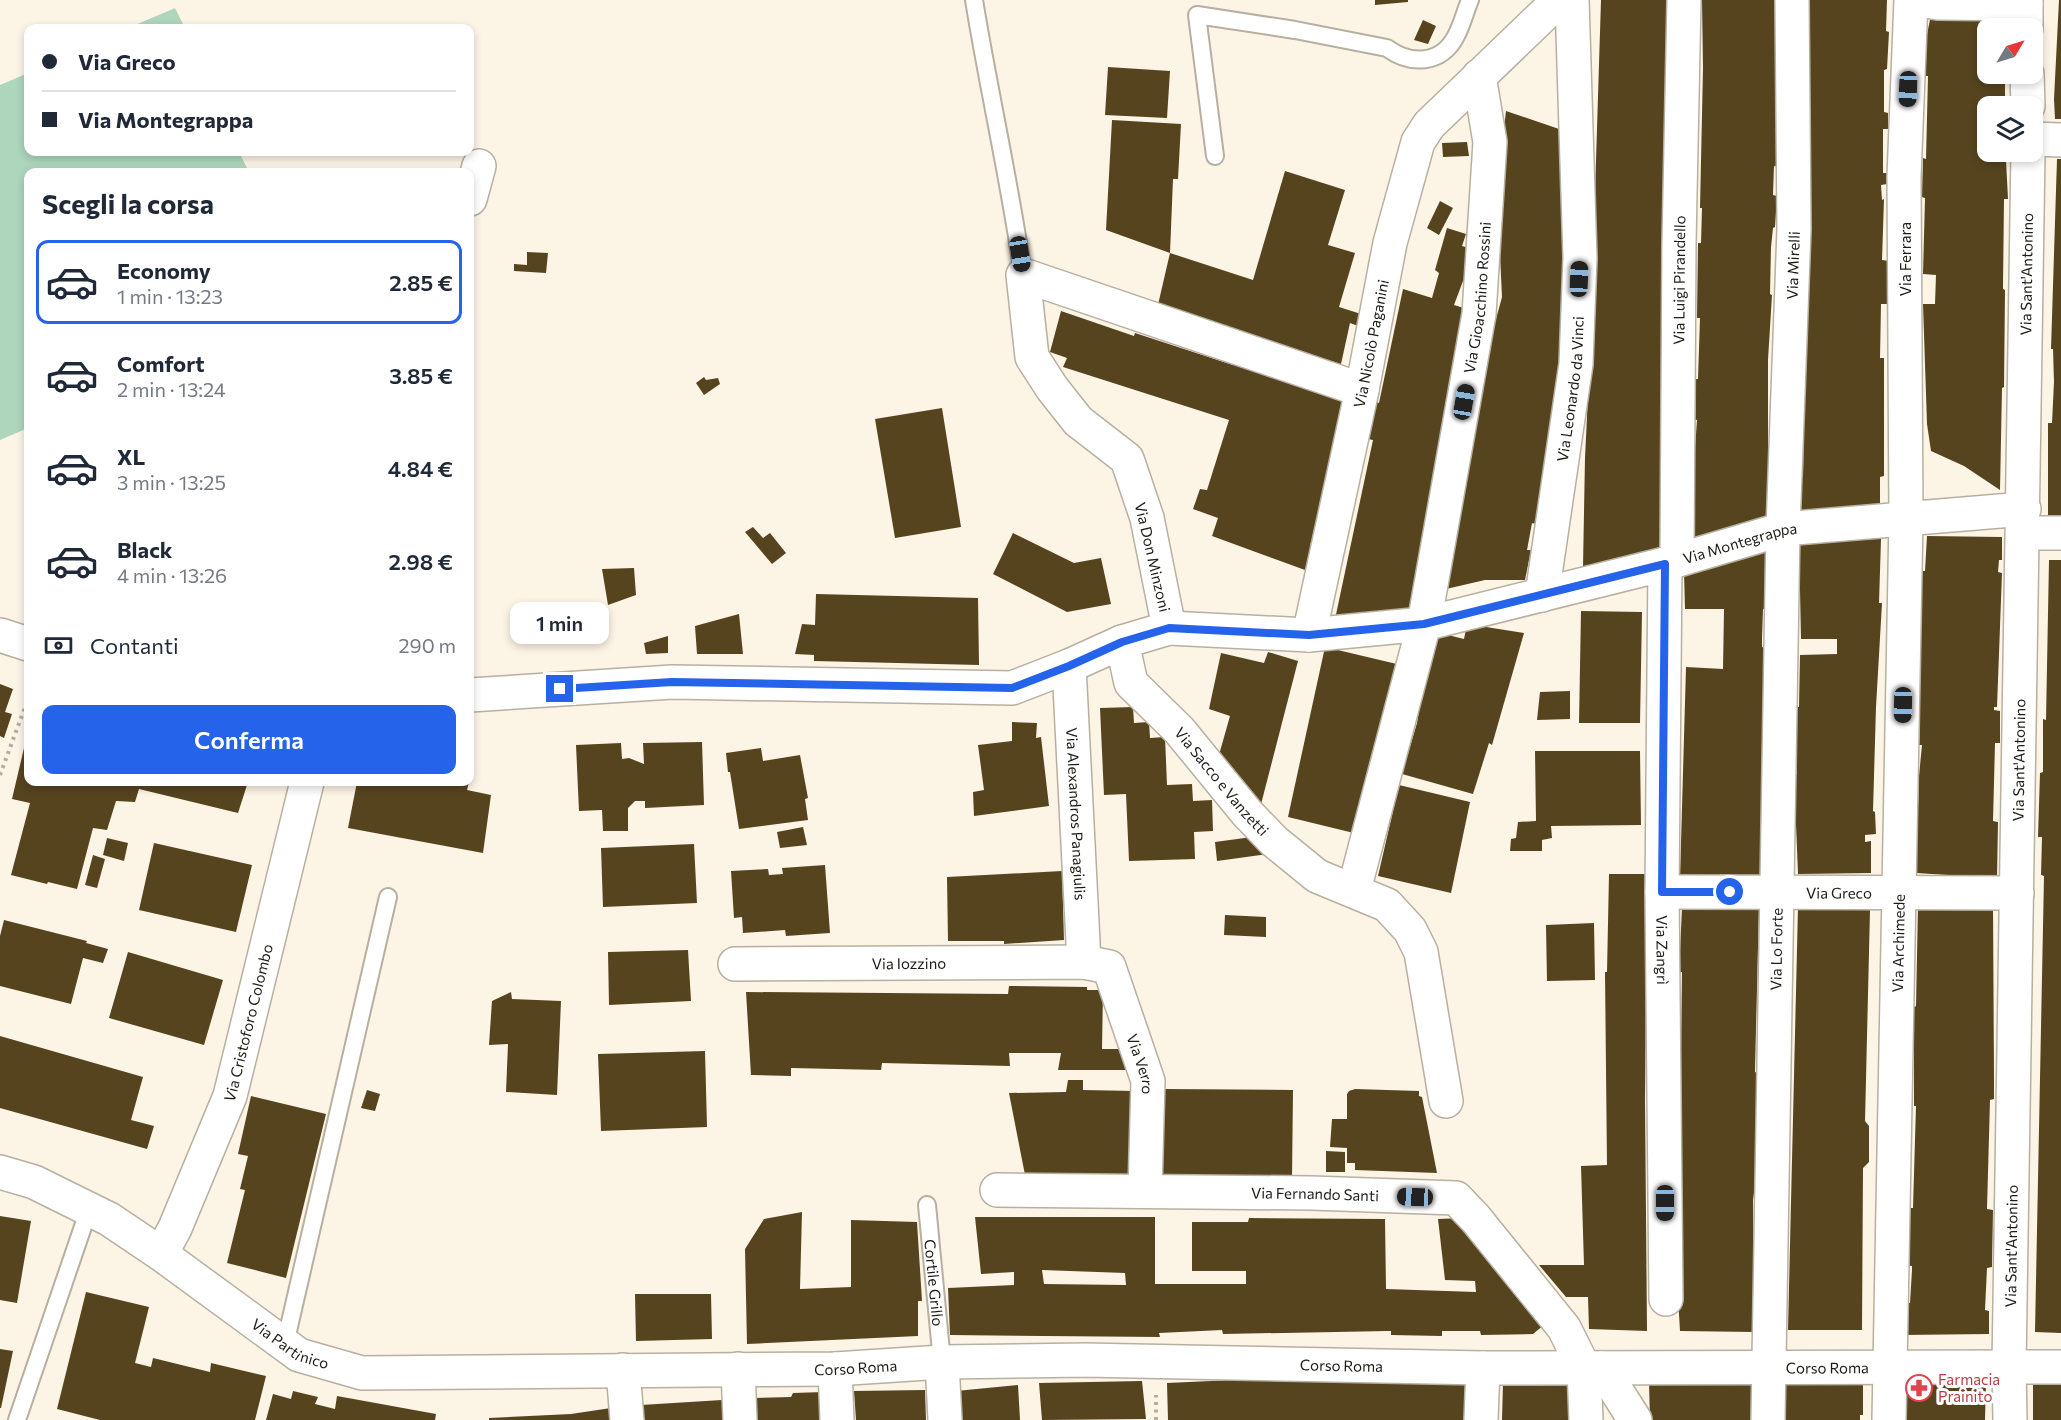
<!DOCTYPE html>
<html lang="it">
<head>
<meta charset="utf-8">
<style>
  body { margin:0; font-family:Commissioner,sans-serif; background:#f2f2f3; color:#1f2937; height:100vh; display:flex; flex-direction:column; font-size:22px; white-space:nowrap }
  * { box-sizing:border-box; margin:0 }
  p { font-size:20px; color:#747a83 }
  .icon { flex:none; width:33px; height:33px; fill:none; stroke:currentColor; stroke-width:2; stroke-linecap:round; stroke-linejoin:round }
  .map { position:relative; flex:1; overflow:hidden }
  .panel { position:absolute; left:24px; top:168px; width:450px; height:618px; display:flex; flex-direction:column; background:#fff; border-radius:12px; box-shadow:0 3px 9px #0003 }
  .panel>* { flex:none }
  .banner { position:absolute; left:24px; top:24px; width:450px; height:132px; border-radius:12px; box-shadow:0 3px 9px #0003; display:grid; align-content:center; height:132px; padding:0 18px; background:#fff }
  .needle { width:39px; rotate:52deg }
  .buttons { position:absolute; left:1977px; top:18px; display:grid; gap:12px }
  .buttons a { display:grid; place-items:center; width:66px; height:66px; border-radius:12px; background:#fff; box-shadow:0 3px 9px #0003; font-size:30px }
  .end { position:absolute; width:27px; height:27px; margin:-14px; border:8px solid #2563eb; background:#fff; box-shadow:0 0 0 3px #fff }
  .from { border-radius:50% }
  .bubble { position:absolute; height:42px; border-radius:12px; background:#fff; box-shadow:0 3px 9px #0003; font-size:20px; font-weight:600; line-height:42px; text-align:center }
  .car { position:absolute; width:18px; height:36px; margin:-18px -9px; border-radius:8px; box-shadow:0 0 4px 2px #0007; background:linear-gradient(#222 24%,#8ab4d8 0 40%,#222 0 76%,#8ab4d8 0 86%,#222 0) }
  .banner b { display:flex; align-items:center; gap:21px; height:57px; font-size:22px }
  .banner b+b { border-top:2px solid #e0e1e3 }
  .banner i { width:15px; height:15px; background:#1f2937 }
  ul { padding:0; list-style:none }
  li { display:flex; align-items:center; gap:18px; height:84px; margin:0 12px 9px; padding:0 6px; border:3px solid transparent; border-radius:12px }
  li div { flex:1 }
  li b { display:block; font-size:22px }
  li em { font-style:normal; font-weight:600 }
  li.selected { border-color:#2563eb }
  li>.icon { width:54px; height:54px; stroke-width:1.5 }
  h2 { padding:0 18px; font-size:27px; line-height:72px }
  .pay { display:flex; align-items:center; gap:15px; height:66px; padding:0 18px; font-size:22px }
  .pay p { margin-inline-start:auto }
  .primary-button { display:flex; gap:12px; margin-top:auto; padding:12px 18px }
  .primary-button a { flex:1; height:69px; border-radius:12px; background:#2563eb; color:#fff; font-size:24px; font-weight:600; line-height:69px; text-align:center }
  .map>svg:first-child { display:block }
  .green { fill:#aed6bc }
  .building { fill:#56441f; fill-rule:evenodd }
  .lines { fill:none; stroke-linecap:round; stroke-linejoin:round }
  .lane-casing { stroke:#b7b0a1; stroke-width:20 }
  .street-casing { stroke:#b7b0a1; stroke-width:36 }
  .secondary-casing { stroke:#b7b0a1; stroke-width:36 }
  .path { stroke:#b3ada1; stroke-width:4; stroke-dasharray:3 4.5; stroke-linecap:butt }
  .lane { stroke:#fff; stroke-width:16 }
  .street { stroke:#fff; stroke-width:33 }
  .secondary { stroke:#fff; stroke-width:33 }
  .route { stroke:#2563eb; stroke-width:8 }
  .labels { text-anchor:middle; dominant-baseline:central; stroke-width:6; stroke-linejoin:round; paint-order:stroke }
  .street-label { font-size:15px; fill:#1e1c16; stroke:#fff }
  .health-label { font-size:15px; fill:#be3a42; stroke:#fff; text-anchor:start }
</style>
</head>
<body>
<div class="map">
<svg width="2061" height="1420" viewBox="0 0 2061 1420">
  <rect width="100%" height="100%" fill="#fcf4e5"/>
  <!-- green -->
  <path class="green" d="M175 8 185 28H128Z
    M28 73V152H239L249 172H28V428L0 440V85Z"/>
  <!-- building -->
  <path class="building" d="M1375 0H1408V2L1375 5Z
    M1601 0H1674L1665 550 1583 567 1585 458 1590 354Z
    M1702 0H1780L1776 105V134L1779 135 1778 167 1774 166 1773 195 1777 196 1775 227 1773 228 1771 247 1770 294 1772 295 1768 360V524L1692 540V490L1697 420 1693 419 1695 379H1698L1700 318H1697L1698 243H1701L1702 208H1700L1703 68Z
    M1807 0H1887L1886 31 1889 32 1887 69 1884 70V112L1888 113V129H1883V173H1887V184L1881 185 1882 200 1884 199 1882 260 1889 261 1887 304H1881L1880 358H1884V476L1880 477V513L1801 517 1799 477H1803L1805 357Z
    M2059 0H2061V119H2055L2054 99Z
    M1931 15 2006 19V28H1988V74H2008V80H2005V106H1988V152H2005L2006 160 2008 199H2004L2003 286V289L2005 290 2004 387 2002 388 2000 490 1964 466 1931 451 1927 424 1923 304H1935L1936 275 1923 274 1925 198 1922 197 1923 158 1926 159 1928 76H1923L1924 49Z
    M1423 20 1436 26 1428 44 1414 40Z
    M1108 67 1170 71 1167 118 1105 115Z
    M1506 111 1562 130V354L1536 524 1532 523 1527 550H1531L1525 580H1485L1446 589 1492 334 1502 297 1497 190Z
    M1112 120 1181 124 1178 179H1173L1170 253 1106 230Z
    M1467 142 1469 156 1443 157 1442 143Z
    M2057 159H2061V523L2048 525V423H2052L2054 382 2053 349H2051Z
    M1285 171 1345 190 1328 245 1355 253 1339 307 1361 314 1358 326 1350 323 1341 364 1157 309 1170 253 1253 280Z
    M1440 201 1453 208 1439 235 1427 228Z
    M1447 228 1466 234 1462 246 1472 249 1466 280 1463 281 1454 305 1467 309 1441 452 1437 451 1415 576 1417 577 1411 615 1334 624 1373 440 1368 439 1376 402 1379 403 1403 289 1432 298 1439 273 1435 270Z
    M527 252 548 253 546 273 514 271V264L527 265Z
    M1061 311 1134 336 1135 333 1233 365 1234 363 1345 402 1316 530 1310 545 1313 547 1305 570 1212 536 1218 518 1193 509 1200 489 1207 490 1229 420 1063 367 1067 358 1050 352Z
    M704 377 706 380 718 378 720 384 704 395 696 383Z
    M942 408 961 527 895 538 875 419Z
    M753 527 763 538 770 533 786 553 772 564 745 532Z
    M1013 533 1074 563 1101 558 1111 604 1067 612 993 574Z
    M1927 536 2002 537V560H1999L1998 572 2002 573 1997 707H1994V710L2000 711V743H1995L1993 821 1998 822 1997 878 1916 873 1919 776 1922 745H1919L1922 571H1925Z
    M1881 539 1879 603H1882L1876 707 1873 811 1875 812 1876 834 1865 835V842L1871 841V873L1798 874 1794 774H1797L1795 707H1799L1800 655 1837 654V639H1801L1799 540Z
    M1768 550 1767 609H1763L1762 639V647L1767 649 1764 671 1760 876 1720 874V879L1680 878 1686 667 1723 669 1724 609H1685L1684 572Z
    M2049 560H2061V1333L2035 1332 2044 876 2041 875 2042 837H2038L2040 773 2043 772V719L2046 720Z
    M634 568 636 595 608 605 602 569Z
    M816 594 978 598 979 665 814 661V655L795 654 802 624 815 625Z
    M1581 611 1642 612 1640 723H1579Z
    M739 614 743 654H697L695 626Z
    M1467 624 1524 633 1492 745 1489 743 1473 794 1402 774 1417 723 1431 638 1440 633 1464 639Z
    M668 636V653L646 654 644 643Z
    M1325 647 1401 665 1362 835 1288 817Z
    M1268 652 1298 661 1259 812 1217 762 1230 716 1209 709 1221 653 1264 663Z
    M0 684 13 689 5 712 12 714 4 738 0 736Z
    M1570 691V719L1537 720 1540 692Z
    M1133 707 1134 723 1149 722 1150 738 1165 737 1167 785 1192 784 1193 801 1212 800 1213 831 1194 832 1195 859 1129 861 1126 794 1104 795 1100 708Z
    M1012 722 1037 723 1036 738 1041 737 1049 806 974 816 973 792 984 790 978 745 1012 741Z
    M702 742 704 805 645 808V801H635L628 808V831H603L602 810 579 811 576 745 621 743 622 759 629 758 644 764 643 743Z
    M24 748 28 749V782H248L238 813 139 789 135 802 116 801 107 830 93 828 77 889 48 882 47 884 11 875 30 803 12 799Z
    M761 748 763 761 800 755 808 798 805 799 808 820 739 829 730 772H728L726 753Z
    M1535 751H1640L1641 825 1551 826 1552 838 1542 840V851H1510L1511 839 1516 838 1518 822 1536 821Z
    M357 782H469L467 790 491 795 483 853 348 828Z
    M1399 785 1470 802 1451 893 1378 876Z
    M803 827 807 845 780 848 777 832Z
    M1252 837 1268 854 1217 861 1215 842Z
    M107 838 128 843 124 861 103 855Z
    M154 843 252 865 236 932 139 910Z
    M694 844 697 903 603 907 601 848Z
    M93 855 105 859 97 888 85 885Z
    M825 865 830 933 786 936 785 930 743 933 742 917 734 918 731 871 768 869 769 875 783 874 782 868Z
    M1062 871 1064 940 1004 944V941H948L947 877Z
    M1609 874H1647L1645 1101 1647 1331 1589 1329 1588 1297H1566L1539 1265H1584L1581 1166 1607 1165 1605 972H1607Z
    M1918 906H1993L1994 1076V1099L1990 1100 1987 1209 1993 1210 1992 1267 1987 1268 1985 1310 1989 1311V1334L1902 1335 1907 1303H1910L1912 1270V1266L1905 1265 1908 1208H1913L1916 1106H1914V1007L1916 1006Z
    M1798 907 1870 910 1865 1121 1869 1126V1162L1863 1168 1862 1330H1788Z
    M1682 908H1759L1755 1070V1072L1759 1074 1755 1171 1759 1172V1193H1754L1753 1200 1754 1332 1680 1331 1678 1297 1682 972H1679Z
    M1225 915 1266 917V937L1224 935Z
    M4 920 87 941 86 943 108 949 103 963 83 958 71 1004 0 986V936Z
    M1594 923 1595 980 1547 981 1546 925Z
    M688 950 691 1001 609 1005 608 952Z
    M128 952 223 980 204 1045 109 1018Z
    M1009 986 1087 987V990H1103L1102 1049H1125L1127 1070H1058L1061 1053H1009L1010 1066 882 1063 881 1070 791 1068V1076L751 1075 746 992 1008 994Z
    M511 992 512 999 561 1001 557 1095 506 1092 508 1044 489 1045 492 1001Z
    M0 1036 143 1077 131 1120 154 1126 147 1149 0 1108Z
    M705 1051 707 1127 601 1131 598 1054Z
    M1068 1080H1083V1090L1135 1091 1133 1177 1025 1175 1009 1093 1066 1092Z
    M1163 1089 1293 1090 1292 1178H1156Z
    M1355 1089 1419 1091V1096L1422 1097 1437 1173 1355 1170V1163H1347V1148L1330 1147 1332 1119H1347V1094L1349 1091Z
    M367 1090 380 1094 375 1111 361 1108Z
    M251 1096 326 1114 286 1278 227 1263 245 1190 240 1189 248 1156 238 1154Z
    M1326 1151 1345 1152V1172H1326Z
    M802 1212 800 1289 851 1287V1220L917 1222 922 1301H918V1336L747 1344 745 1249 764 1219Z
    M0 1216 31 1221 17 1303 0 1300Z
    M975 1217H1155V1284H1246V1271H1192V1222H1248L1249 1218 1385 1219 1386 1289 1476 1292 1475 1281 1445 1280 1438 1219 1464 1218 1545 1324 1533 1334 1481 1335 1480 1331H1442V1336L1391 1335V1331H1388L1223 1334 1222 1330 1159 1333 1160 1337 950 1335 948 1288 1014 1285V1272L981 1274ZM1042 1270 1125 1273 1126 1285 1044 1284Z
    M86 1292 149 1307 135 1363 151 1367 153 1358 210 1372 211 1363 266 1376 255 1420H100L57 1409Z
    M635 1294H711L712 1339 636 1341Z
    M0 1349 13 1351 1 1408H0Z
    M1233 1376 1468 1377V1420H1168L1167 1383 1233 1380Z
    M1782 1376 1863 1378V1415H1860V1420H1781Z
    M2033 1380 2061 1381V1420H2033Z
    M1142 1381 1146 1419 1042 1420 1039 1383Z
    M1503 1382H1571L1574 1420H1502Z
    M1649 1382H1752V1420H1650Z
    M1986 1382 1985 1420H1905L1908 1383Z
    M1018 1385 1020 1420H958L956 1391Z
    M925 1390 926 1420H856L854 1391Z
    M293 1391 318 1397 315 1404 335 1409 337 1396 436 1414 435 1420H266L273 1394 291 1399Z
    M824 1392 825 1420H756L754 1398 791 1397 793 1393Z
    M722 1400 723 1420H642L641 1405Z
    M611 1408 612 1420H489V1418L571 1414Z"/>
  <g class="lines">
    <defs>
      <g id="lane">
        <path d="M974 0C989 92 1010 183 1023 275"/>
        <path d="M1215 156 1197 15 1295 30 1387 48C1410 65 1441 65 1456 36 1462 25 1465 12 1470 0"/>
        <path id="s1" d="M927 1205 942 1362"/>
        <path d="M285 1344 388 897"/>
        <path d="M17 1420 89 1209"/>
      </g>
      <g id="street">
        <path d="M1919 0 1938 3 2026 4"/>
        <path d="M470 199 479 166"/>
        <path d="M2023 533H2061"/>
        <path id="s2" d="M1677 560 1679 243 1684 0"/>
        <path id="s3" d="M1665 564 1662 892 1666 1299"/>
        <path id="s4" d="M1542 595 1576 364 1580 258 1572 0"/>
        <path d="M1169 628 1147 518 1127 459 1078 421 1052 388 1032 357 1023 275 1362 390"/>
        <path d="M0 635 28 644"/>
        <path id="s5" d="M1309 635 1362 390 1390 243 1418 142 1429 125 1559 0"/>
        <path id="s6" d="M1122 642 1131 683 1179 730 1247 813 1274 841 1317 876 1387 905 1410 930 1421 952 1446 1101"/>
        <path id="s7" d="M1069 666 1084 962"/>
        <path id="s8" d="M470 695 672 682 1012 688 1069 666 1122 642 1169 628 1309 635 1424 624 1665 564 1783 529 2024 509"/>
        <path id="s9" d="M1354 890 1424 624 1479 314 1490 142 1479 76"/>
        <path id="s10" d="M1662 892 2017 893"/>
        <path id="s11" d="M735 964 1084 962 1109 967 1148 1081 1145 1191"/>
        <path id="s12" d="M997 1190 1311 1193 1456 1198 1476 1219 1564 1328 1584 1368 1586 1420"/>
        <path id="s13" d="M161 1254 175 1228 230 1096 307 782"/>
        <path d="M942 1362 945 1420"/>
        <path d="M1602 1368 1635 1420"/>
        <path d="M738 1369 740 1420"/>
        <path d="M835 1369 837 1420"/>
        <path d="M623 1370 627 1420"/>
        <path id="s14" d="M1768 1420 1783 529 1794 229 1792 0"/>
        <path id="s15" d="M1889 1420 1906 518 1904 177 1911 0"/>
      </g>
      <g id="secondary">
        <path d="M2026 0V28"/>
        <path d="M2027 74 2028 106"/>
        <path d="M2032 139 2061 140"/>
        <path id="s16" d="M0 1172 34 1182 109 1219 161 1254 299 1355 362 1373 835 1369 942 1362 1085 1360 1483 1368 2061 1367"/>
        <path d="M1481 1420 1483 1368"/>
        <path id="s17" d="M2010 1420 2009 1367 2028 152"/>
      </g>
    </defs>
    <!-- lane casing -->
    <use href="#lane" class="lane-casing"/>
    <!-- street casing -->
    <use href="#street" class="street-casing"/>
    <!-- secondary casing -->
    <use href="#secondary" class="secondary-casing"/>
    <!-- path -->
    <path class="path" d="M0 775 28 699
      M1156 1420V1395"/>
    <!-- lane -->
    <use href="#lane" class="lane"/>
    <!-- street -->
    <use href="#street" class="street"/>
    <!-- secondary -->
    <use href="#secondary" class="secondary"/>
  </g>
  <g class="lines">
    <!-- route -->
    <path class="route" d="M560 689 672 682 1012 688 1069 666 1122 642 1169 628 1309 635 1424 624 1665 564 1662 892H1730"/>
  </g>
  <!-- icons -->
  <defs>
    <symbol id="pharmacy-ring" viewBox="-11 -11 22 22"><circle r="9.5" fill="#fff" stroke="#e0444e" stroke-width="1.5"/><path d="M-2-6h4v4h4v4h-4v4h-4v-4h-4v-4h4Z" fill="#e0444e"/></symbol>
  </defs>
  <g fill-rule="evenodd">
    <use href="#pharmacy-ring" x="1904" y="1373" width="30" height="30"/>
  </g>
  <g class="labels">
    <!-- street labels -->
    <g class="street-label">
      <text transform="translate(1905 259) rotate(-90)">Via Ferrara</text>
      <text stroke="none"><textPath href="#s14" startOffset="1155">Via Mirelli</textPath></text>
      <text stroke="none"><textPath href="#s17" startOffset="1146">Via Sant'Antonino</textPath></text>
      <text stroke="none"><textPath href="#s2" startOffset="280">Via Luigi Pirandello</textPath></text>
      <text stroke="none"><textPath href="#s9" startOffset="606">Via Gioacchino Rossini</textPath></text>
      <text stroke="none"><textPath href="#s5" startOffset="298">Via Nicolò Paganini</textPath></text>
      <text stroke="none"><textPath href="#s4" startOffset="208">Via Leonardo da Vinci</textPath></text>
      <text stroke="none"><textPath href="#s8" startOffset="1293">Via Montegrappa</textPath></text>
      <text transform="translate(1153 557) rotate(77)">Via Don Minzoni</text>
      <text stroke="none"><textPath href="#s17" startOffset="660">Via Sant'Antonino</textPath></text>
      <text stroke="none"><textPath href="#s6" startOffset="176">Via Sacco e Vanzetti</textPath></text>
      <text stroke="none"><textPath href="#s7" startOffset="148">Via Alexandros Panagiulis</textPath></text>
      <text stroke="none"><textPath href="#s10" startOffset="177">Via Greco</textPath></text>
      <text stroke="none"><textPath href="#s15" startOffset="477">Via Archimede</textPath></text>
      <text stroke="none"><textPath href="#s14" startOffset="471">Via Lo Forte</textPath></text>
      <text stroke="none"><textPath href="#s3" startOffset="386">Via Zangrì</textPath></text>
      <text stroke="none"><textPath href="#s11" startOffset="174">Via Iozzino</textPath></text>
      <text stroke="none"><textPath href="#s13" startOffset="248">Via Cristoforo Colombo</textPath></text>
      <text stroke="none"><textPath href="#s11" startOffset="477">Via Verro</textPath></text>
      <text stroke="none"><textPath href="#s12" startOffset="318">Via Fernando Santi</textPath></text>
      <text stroke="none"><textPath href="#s17" startOffset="174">Via Sant'Antonino</textPath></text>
      <text stroke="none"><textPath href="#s1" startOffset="78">Cortile Grillo</textPath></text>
      <text stroke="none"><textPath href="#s16" startOffset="340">Via Partinico</textPath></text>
      <text stroke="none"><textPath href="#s16" startOffset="1398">Corso Roma</textPath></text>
      <text stroke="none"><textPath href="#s16" startOffset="912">Corso Roma</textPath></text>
      <text stroke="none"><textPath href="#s16" startOffset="1884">Corso Roma</textPath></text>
    </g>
    <!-- health labels -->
    <g class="health-label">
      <text x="1938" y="1379">Farmacia<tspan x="1938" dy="17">Prainito</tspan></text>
    </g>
  </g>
</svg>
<div class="buttons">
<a><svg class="needle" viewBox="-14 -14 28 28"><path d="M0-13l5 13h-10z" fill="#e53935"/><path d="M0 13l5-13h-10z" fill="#747a83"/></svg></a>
<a><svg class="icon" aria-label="layers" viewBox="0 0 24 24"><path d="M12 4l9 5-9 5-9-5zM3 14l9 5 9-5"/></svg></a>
</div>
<i class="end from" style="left:1730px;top:892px"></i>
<i class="end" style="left:560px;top:689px"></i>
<div class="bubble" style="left:510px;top:602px;width:99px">1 min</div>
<i class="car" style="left:1908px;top:89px;rotate:182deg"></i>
<i class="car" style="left:1020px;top:254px;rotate:171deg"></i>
<i class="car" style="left:1579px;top:279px;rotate:2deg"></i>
<i class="car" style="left:1464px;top:402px;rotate:10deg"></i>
<i class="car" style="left:1903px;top:705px;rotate:181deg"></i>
<i class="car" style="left:1415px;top:1197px;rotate:272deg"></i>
<i class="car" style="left:1665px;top:1203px;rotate:180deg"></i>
<div class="banner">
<b><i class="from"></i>Via Greco</b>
<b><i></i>Via Montegrappa</b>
</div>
<section class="panel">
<h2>Scegli la corsa</h2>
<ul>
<li class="selected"><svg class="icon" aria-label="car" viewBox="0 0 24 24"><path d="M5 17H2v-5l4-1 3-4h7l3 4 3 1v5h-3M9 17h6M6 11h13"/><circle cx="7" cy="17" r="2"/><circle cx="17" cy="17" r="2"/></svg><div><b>Economy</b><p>1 min · 13:23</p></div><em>2.85 €</em></li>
<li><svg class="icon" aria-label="car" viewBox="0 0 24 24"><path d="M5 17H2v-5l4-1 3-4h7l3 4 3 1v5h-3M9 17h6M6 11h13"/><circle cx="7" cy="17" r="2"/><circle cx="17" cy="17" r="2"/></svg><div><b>Comfort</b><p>2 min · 13:24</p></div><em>3.85 €</em></li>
<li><svg class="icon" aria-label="car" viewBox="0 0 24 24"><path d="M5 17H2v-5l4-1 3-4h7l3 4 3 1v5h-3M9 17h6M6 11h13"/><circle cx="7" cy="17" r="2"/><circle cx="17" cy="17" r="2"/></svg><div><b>XL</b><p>3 min · 13:25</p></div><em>4.84 €</em></li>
<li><svg class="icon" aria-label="car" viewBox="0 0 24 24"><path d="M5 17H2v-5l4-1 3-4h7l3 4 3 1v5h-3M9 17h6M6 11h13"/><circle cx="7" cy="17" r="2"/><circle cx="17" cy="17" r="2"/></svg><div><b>Black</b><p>4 min · 13:26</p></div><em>2.98 €</em></li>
</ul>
<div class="pay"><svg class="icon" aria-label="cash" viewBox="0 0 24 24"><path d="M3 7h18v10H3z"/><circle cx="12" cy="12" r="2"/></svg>Contanti<p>290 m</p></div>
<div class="primary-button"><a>Conferma</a></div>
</section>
</div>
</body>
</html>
